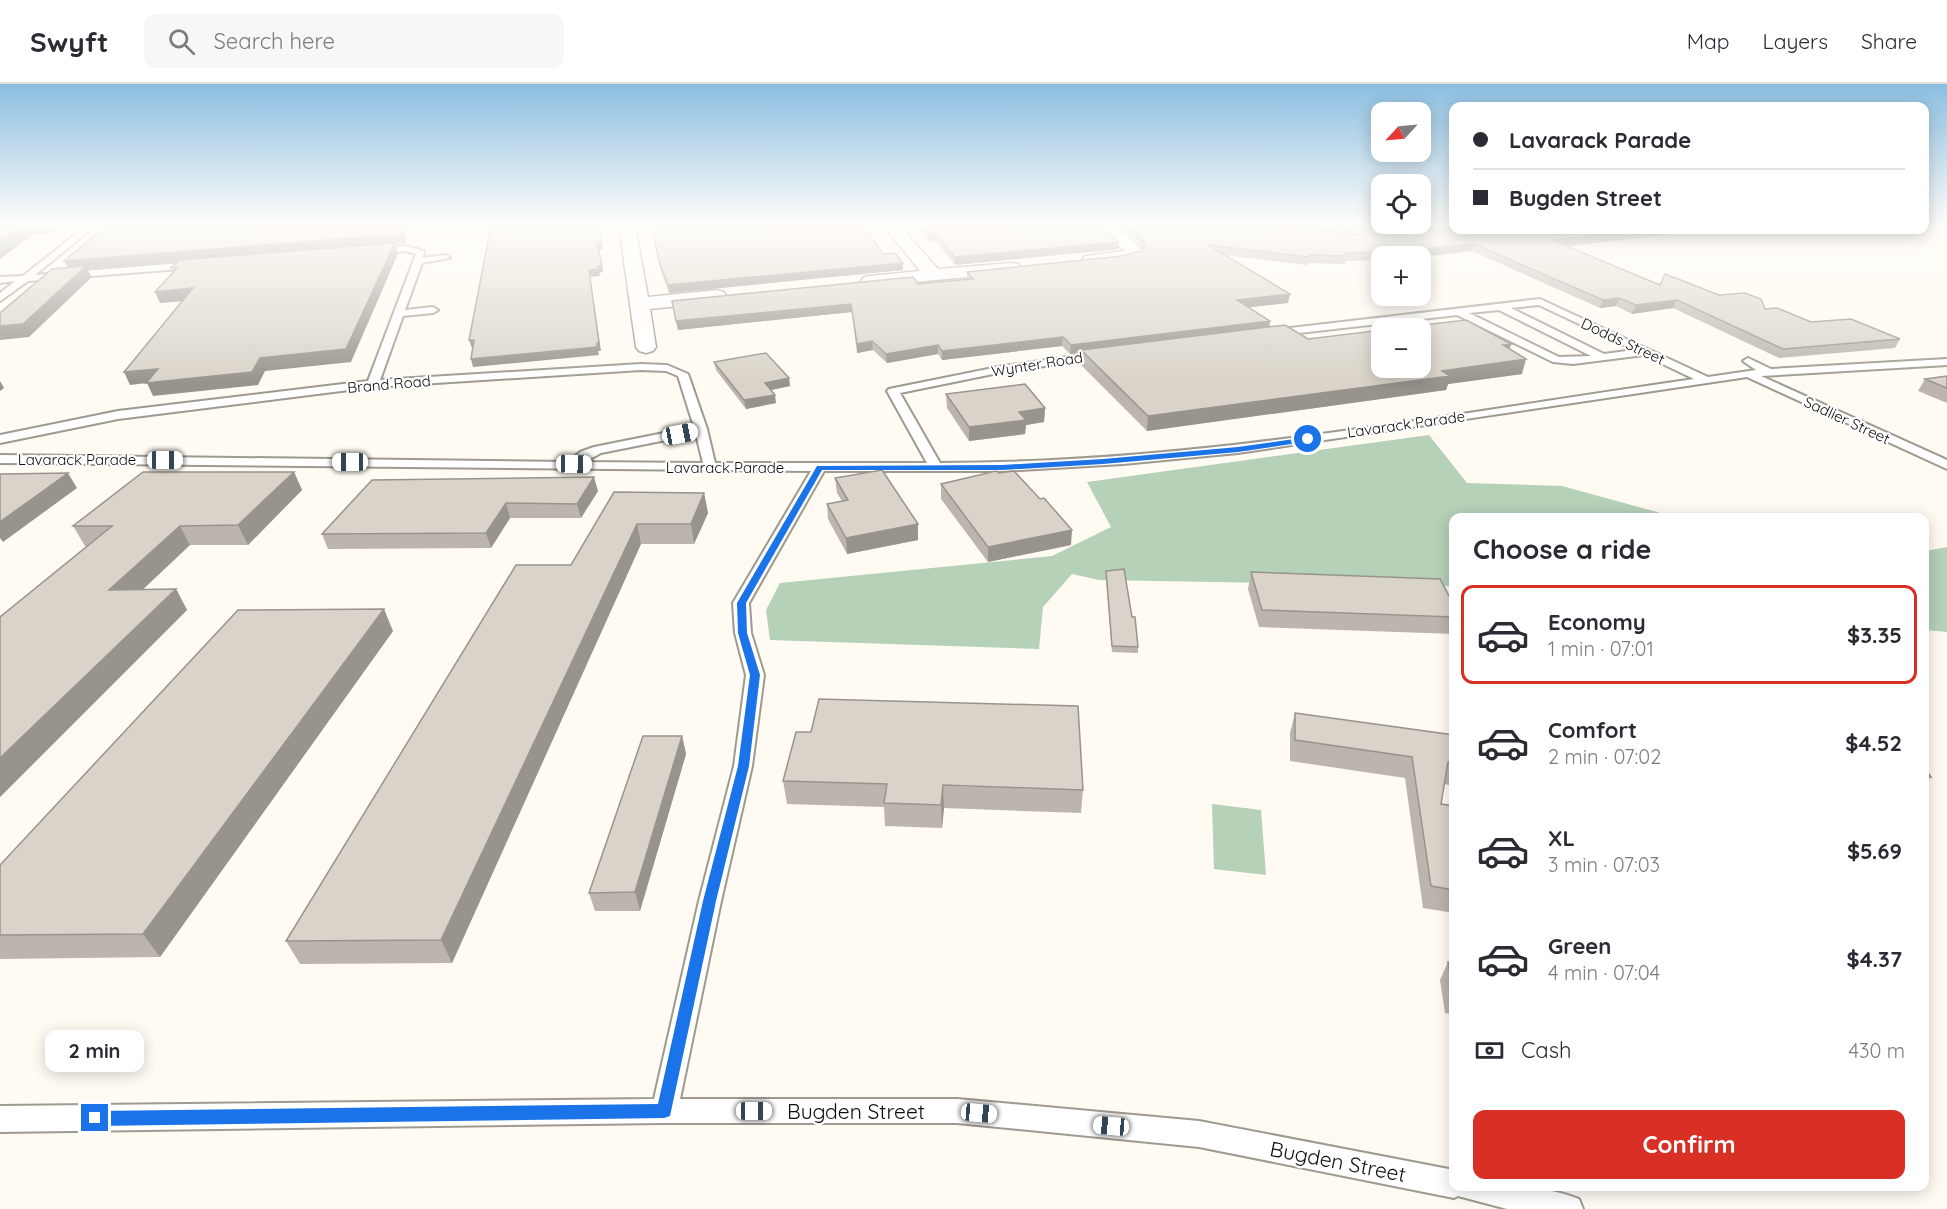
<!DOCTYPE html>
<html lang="en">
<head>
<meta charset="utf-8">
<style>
  body { margin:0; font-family:Quicksand,sans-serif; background:#f7f7f7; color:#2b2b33; height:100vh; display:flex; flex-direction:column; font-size:22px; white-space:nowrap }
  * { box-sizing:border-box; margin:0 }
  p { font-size:20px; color:#7c7c81 }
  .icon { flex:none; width:33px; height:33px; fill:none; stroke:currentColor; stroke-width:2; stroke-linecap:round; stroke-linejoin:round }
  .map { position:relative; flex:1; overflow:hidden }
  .drawer { position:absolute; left:1449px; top:429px; width:480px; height:678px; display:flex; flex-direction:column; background:#fff; border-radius:12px; box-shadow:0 3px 15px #0003 }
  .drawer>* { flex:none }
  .top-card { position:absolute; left:1449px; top:18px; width:480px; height:132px; border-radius:12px; box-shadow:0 3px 15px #0003; display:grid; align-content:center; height:132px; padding:0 24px; background:#fff }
  .needle { width:39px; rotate:244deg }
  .fabs { position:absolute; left:1371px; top:18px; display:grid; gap:12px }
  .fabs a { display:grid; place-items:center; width:60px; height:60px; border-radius:12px; background:#fff; box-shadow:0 3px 15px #0003; font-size:30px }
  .end { position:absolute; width:27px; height:27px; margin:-14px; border:8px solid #1a73e8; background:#fff; box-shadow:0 0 0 3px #fff }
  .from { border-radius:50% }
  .bubble { position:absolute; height:42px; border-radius:12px; background:#fff; box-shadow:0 3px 15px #0003; font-size:20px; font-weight:700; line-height:42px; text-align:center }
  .car { position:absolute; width:18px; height:36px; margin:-18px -9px; border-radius:8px; box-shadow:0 0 4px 2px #0007; background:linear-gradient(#fff 24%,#345 0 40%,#fff 0 76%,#345 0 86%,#fff 0) }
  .top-card b { display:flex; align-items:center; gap:21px; height:57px; font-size:22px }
  .top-card b+b { border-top:2px solid #e1e1e2 }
  .top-card i { width:15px; height:15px; background:#2b2b33 }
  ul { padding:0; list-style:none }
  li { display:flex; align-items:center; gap:18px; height:99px; margin:0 12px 9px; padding:0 12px; border:3px solid transparent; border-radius:12px }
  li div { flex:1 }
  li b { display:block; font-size:22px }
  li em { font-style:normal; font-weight:700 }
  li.on { border-color:#d93025 }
  li>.icon { width:54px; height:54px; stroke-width:1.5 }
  h2 { padding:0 24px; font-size:27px; line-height:72px }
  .pay { display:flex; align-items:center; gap:15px; height:66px; padding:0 24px; font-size:22px }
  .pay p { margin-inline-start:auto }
  .button { display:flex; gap:12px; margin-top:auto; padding:12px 24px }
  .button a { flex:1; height:69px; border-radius:12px; background:#d93025; color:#fff; font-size:24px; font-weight:700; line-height:69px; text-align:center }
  header { display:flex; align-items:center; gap:36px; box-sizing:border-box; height:84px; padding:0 30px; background:#fff; border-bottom:2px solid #e1e1e2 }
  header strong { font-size:28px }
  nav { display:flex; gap:33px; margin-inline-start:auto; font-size:21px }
  .search { width:420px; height:54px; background:#f7f7f7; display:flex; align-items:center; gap:15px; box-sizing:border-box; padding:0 21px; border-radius:12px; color:#7c7c81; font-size:22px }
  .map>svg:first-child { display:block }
  .green { fill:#b5d1b8 }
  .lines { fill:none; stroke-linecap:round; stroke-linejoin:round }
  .service-casing { stroke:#9f9a90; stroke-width:4 }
  .minor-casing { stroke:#9f9a90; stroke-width:3 }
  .service { fill:#fff; fill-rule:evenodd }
  .minor { fill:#fff; fill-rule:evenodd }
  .wall { fill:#bbb5ad }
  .shaded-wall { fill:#98948d }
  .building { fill:#d9d3c9; stroke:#98948d; stroke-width:1.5 }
  .route { fill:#1a73e8 }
  .labels { text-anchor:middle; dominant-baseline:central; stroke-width:4.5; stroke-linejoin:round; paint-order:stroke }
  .far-street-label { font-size:15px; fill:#100e0a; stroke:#fff }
  .near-street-label { font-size:21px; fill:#100e0a; stroke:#fff }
</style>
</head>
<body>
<header>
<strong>Swyft</strong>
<div class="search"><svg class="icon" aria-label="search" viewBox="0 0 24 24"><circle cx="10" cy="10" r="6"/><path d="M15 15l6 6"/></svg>Search here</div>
<nav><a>Map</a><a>Layers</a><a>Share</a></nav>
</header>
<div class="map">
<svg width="1947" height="1125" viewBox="0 0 1947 1125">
  <rect width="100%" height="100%" fill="#fffaf2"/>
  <!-- green -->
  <path class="green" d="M1429 351 1467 399 1562 402 1675 433 1454 434 1453 502 1099 496 1072 490 1043 523 1039 565 770 556 766 526 780 499 1052 472 1111 443 1087 398Z
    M1947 463V548L1925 546V467Z
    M1212 720 1261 726 1266 791 1214 785Z"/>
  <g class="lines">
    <defs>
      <path id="service" d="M86 142H95L35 191 193 178 197 181 193 184 28 197 0 217V209L15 197 0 199V193L23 192Z
        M407 162 424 167 423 174 446 171 450 174 422 179 405 226 433 223 438 226 433 229 403 232 380 296 641 280 667 281 688 290 707 345 715 379H927L887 307 889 305 998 283 1102 268 1107 271 1106 273 998 289 900 309 940 379C1194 379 1444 331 1694 295L1644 271 1573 280 1553 278 1457 231 1273 252 1268 249 1273 246 1540 215 1708 293 1756 286 1743 277 1748 274 1771 285 1947 275V281L1761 292 1947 376V385L1747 293 1238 369 1123 380 1002 387H824L749 519 751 549 764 591 752 682 721 817 680 1015H957L1199 1037 1454 1086V1102C1496 1102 1539 1099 1579 1115L1583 1125H1507L1458 1112 1454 1114 1199 1063 957 1039H664L0 1048V1022L654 1015 699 817 734 682 746 591 735 549 733 519 811 387 0 379V371L569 378 580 368 594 363 694 343 678 292 666 287 641 286 373 303 118 335 0 359V351L118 327 368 297 416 170 406 167 375 170 371 167 375 164ZM1539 221 1634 266 1604 270 1511 224ZM1499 226 1591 272 1559 273 1469 229ZM696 350 703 379 584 378 601 369Z"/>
      <path id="minor" d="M619 142H635L648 213 717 206 724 208 726 212 724 216 717 218 650 225 656 263 653 267 646 269 639 267 636 263Z
        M884 142H900L938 185 1012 179 1018 180 1021 184 1018 188 1012 189 870 202 864 201 861 197 864 193 870 192 920 187Z
        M1095 142C1116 141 1131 151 1143 168 1133 181 1101 184 1085 180L1082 176 1085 172 1125 167Z
        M1298 142C1319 141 1338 147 1359 147 1391 146 1422 142 1454 142V146H1459C1430 153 1318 166 1298 142Z"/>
    </defs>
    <!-- service casing -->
    <use href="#service" class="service-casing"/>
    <!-- minor casing -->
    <use href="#minor" class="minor-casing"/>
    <!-- service -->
    <use href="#service" class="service"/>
    <!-- minor -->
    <use href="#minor" class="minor"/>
  </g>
  <!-- wall -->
  <path class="wall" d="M651 142 883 170 903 179V186L669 209 660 184Z
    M914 142H1100L1119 165 955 181 935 156 928 157Z
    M1117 142H1306L1310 144 1351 150 1402 149 1454 146H1709L1566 162 1660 201 1719 211 1811 238 1900 255 1895 264 1779 274 1673 224 1632 230 1616 222 1600 224 1472 167 1420 173 1382 172V176L1346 177 1345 180 1308 179 1307 181 1224 171 1288 219 1248 223 1270 237 1269 243 1308 255 1511 260 1509 265 1522 290 1448 300 1446 306 1147 347 1080 280 1081 269 1070 270 1062 262 942 276 938 270 887 279 873 266 857 269 852 228 678 246 673 225 672 217 967 195V188L1122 172 1141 167 1142 166 1138 157Z
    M1314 142H1416L1359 145Z
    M714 278 789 294 790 302 771 306 776 319 746 325 716 286Z
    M1947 292V319L1918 307 1925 295Z
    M946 310 1045 324 1044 338 1026 341 1025 350 969 357 947 324Z
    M294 388 302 406 248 461H190L143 505H176L187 526 0 713V533L87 462H85L73 442Z
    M835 394 918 440V456L847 470 828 435 827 420 842 417 837 409Z
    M372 396 598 407 581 434H510L491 464 328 465 322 450Z
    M941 400 1071 461 988 478 941 415Z
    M614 408 704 409 708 429 694 460H641L452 879 300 880 286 857 571 481Z
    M1106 487 1132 533 1138 563V569L1112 568 1106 492Z
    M1251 488 1454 521V550L1259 543 1248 505Z
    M393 547 160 873 0 875V781Z
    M1295 629 1454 651V702L1444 700 1441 720 1454 722V829L1423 824 1405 694 1290 677V649Z
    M682 652 686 670 640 827H595L589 809Z
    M1924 683 1931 693 1924 703Z
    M783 697 1083 706 1081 729 944 724 942 744 885 742 884 723 787 720Z
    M1448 878 1454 879V931L1445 929 1440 896Z"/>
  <!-- shaded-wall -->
  <path class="shaded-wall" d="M23 142H60L50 149 34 150 0 175V157Z
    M405 142 406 159 395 160 398 170 351 278 265 287 258 301 153 312 147 299 130 301 124 288 260 274 395 160 87 185 92 193 29 253 0 256V242L69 186 64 177Z
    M600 142 603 165 599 166 597 159Z
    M1648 146H1709L1550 164 1552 156Z
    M928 149H935V156L928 157Z
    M1119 158V165L955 181V173Z
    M1474 160 1472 167 1420 173 1389 172 1390 168Z
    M903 179V186L669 209 668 201Z
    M602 181 603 188 599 189 600 192 590 193 601 267H598L599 271 473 283 471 275 589 186 598 182Z
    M193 204 198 216 160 219 155 208Z
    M1290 210 1288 219 1236 225 1237 216Z
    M1619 214 1616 222 1600 224 1603 216Z
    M1677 216 1673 224 1632 230 1636 221Z
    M851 220 852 228 678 246 676 237Z
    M1270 237 1269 246 1081 266V269L1070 270 1071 261Z
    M1063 253 1062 262 942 276V267Z
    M469 256H474L477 264H472Z
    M872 257 873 266 857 269V260Z
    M1511 260 1507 274 1503 261Z
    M938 261V270L887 279 886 270Z
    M1526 275 1522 290 1448 300 1446 306 1147 347 1148 332 1442 287Z
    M789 294 790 302 766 307 765 299Z
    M0 297 4 304 0 307Z
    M775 311 776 319 746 325 744 316Z
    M1045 324 1044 338 1026 341 1025 350 969 357V343L1019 328Z
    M294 388 302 406 248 461 238 441Z
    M68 389 77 404 3 458 0 454V438Z
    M594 393 598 407 581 434 577 420Z
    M704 409 708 429 694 460 691 440Z
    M506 419 510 434 491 464 486 449Z
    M637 440 641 460 452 879 441 856Z
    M918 440V456L847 470 846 454Z
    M180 442 190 461 121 526 109 506Z
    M1072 446 1071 461 988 478V463Z
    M176 505 187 526 0 713V674Z
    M384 525 393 547 160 873 143 850Z
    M682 652 686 670 640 827 635 808Z
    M943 701 944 724 942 744 941 721Z"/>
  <!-- building -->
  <path class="building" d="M0 142H23L0 157Z
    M107 142H403V150L64 177Z
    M491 142H600L602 159H597L602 181 598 182V185L589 186 599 259H597V263L471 275 474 256H469Z
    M652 142H863L883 170 895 169 903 179 668 201 659 177Z
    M921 142H1100L1119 158 955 173 935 149H928Z
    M1128 142H1306L1310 144 1351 150 1402 149 1447 144 1453 142 1454 146H1648L1552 156 1660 201 1665 190 1719 211 1745 209 1761 215 1765 225 1777 224 1811 238 1851 235 1900 255 1783 265 1677 216 1636 221 1619 214 1603 216 1474 160 1390 168 1346 169 1347 172 1310 171 1308 173 1208 161 1290 210 1237 216 1270 237 1071 261 1063 253 942 267 938 261 886 270 872 257 857 260 851 220 676 237 672 217 913 193 918 200 973 195 967 188 1122 172 1141 167 1145 162 1139 150Z
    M395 159 346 265 260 274 252 288 146 299 158 285 124 288 193 204 155 208 177 184H171L179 176Z
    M86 182 23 240 0 242V229L52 185Z
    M1466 236 1511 260 1503 261 1526 275 1442 287 1450 292 1148 332 1081 266 1285 241 1308 255 1382 246V284H1420V244H1398Z
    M766 269 789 294 765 299 775 311 744 316 714 278Z
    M1947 292V304L1925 295Z
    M1025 300 1045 324 1019 328 1026 336 969 343 946 310Z
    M882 386 918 440 846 454 827 420 848 416 835 394Z
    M996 387 999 389 1014 387 1040 415 1044 414 1072 446 988 463 941 400Z
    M143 388H294L238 441 180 442 109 506 176 505 0 674V533L112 442H73Z
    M68 389 0 438V390Z
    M594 393 577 420 506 419 486 449 322 450 372 396Z
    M614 408 704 409 691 440H637L441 856 286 857 516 481H571Z
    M1124 485 1132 533H1135L1138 563 1112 562 1106 487Z
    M1251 488 1440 495 1454 521V533L1262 526Z
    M384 525 143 850 0 851V781L238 526Z
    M819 615 1078 622 1083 706 943 701 941 721 884 719 887 700 783 697 796 648H811Z
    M1295 629 1454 651V679L1448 678 1441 720 1454 722V806L1431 802 1412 673 1295 656Z
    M643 652H682L635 808 589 809Z
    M1924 683 1931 693 1924 692Z
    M1448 878 1454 879V911H1453Z"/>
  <!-- sky -->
  <linearGradient id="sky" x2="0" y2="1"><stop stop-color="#8bbee1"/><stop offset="0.47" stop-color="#fffdf9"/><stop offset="1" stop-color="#fffdf9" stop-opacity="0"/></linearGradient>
  <rect width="1947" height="299" fill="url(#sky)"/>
  <!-- route -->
  <path class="route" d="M1308 353 1311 357 1238 368 1103 380 1002 386H822L746 519 747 549 760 591 749 682 716 817 670 1032 664 1034 95 1042 89 1039 87 1034 89 1029 95 1027 658 1020 703 817 738 682 750 591 738 549 737 519 817 382 1002 381 1103 375 1238 363Z"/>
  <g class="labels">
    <!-- far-street labels -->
    <g class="far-street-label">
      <text transform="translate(1623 257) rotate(25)">Dodds Street</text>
      <text transform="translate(1037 280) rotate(-9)">Wynter Road</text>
      <text transform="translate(389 300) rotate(-5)">Brand Road</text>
      <text transform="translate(1847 336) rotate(25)">Sadlier Street</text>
      <text transform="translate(1406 340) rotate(-8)">Lavarack Parade</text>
      <text x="77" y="375">Lavarack Parade</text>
      <text x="725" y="383">Lavarack Parade</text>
    </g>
    <!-- near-street labels -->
    <g class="near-street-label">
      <text x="856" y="1027">Bugden Street</text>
      <text transform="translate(1338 1077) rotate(11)">Bugden Street</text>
    </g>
  </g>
</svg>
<div class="fabs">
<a><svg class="needle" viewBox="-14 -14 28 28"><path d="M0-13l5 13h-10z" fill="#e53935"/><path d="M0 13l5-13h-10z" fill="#7c7c81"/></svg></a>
<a><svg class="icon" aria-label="locate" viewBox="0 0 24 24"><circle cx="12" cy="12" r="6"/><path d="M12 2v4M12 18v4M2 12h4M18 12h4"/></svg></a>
<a>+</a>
<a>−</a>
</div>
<i class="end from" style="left:1308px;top:355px"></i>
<i class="end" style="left:95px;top:1034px"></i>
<div class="bubble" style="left:45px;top:946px;width:99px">2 min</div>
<i class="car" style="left:680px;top:350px;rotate:79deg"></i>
<i class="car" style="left:165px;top:376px;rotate:90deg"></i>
<i class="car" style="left:350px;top:378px;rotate:270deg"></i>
<i class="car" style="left:574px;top:380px;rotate:91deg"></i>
<i class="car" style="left:754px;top:1027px;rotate:90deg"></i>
<i class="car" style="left:979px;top:1029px;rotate:95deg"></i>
<i class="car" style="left:1111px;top:1042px;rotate:275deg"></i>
<div class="top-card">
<b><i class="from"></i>Lavarack Parade</b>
<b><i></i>Bugden Street</b>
</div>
<section class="drawer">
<h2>Choose a ride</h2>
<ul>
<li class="on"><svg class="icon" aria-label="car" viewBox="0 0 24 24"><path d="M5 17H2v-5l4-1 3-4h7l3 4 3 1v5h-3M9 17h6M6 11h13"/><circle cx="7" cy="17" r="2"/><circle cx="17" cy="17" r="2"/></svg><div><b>Economy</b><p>1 min · 07:01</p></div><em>$3.35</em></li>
<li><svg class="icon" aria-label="car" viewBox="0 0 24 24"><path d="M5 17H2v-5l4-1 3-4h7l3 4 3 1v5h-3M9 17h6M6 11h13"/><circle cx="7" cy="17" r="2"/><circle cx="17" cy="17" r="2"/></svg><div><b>Comfort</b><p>2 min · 07:02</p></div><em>$4.52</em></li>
<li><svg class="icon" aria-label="car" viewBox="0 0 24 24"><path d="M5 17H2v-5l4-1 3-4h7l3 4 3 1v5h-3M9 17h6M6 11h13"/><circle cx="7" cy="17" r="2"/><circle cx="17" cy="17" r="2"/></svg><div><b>XL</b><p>3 min · 07:03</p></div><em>$5.69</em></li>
<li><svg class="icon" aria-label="car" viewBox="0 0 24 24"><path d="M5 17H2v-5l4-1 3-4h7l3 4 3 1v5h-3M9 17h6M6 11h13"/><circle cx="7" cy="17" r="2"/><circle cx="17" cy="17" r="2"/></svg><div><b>Green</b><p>4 min · 07:04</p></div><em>$4.37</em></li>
</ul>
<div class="pay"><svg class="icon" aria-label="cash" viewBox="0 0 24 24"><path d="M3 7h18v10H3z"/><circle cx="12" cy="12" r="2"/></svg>Cash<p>430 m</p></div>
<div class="button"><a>Confirm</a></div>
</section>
</div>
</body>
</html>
